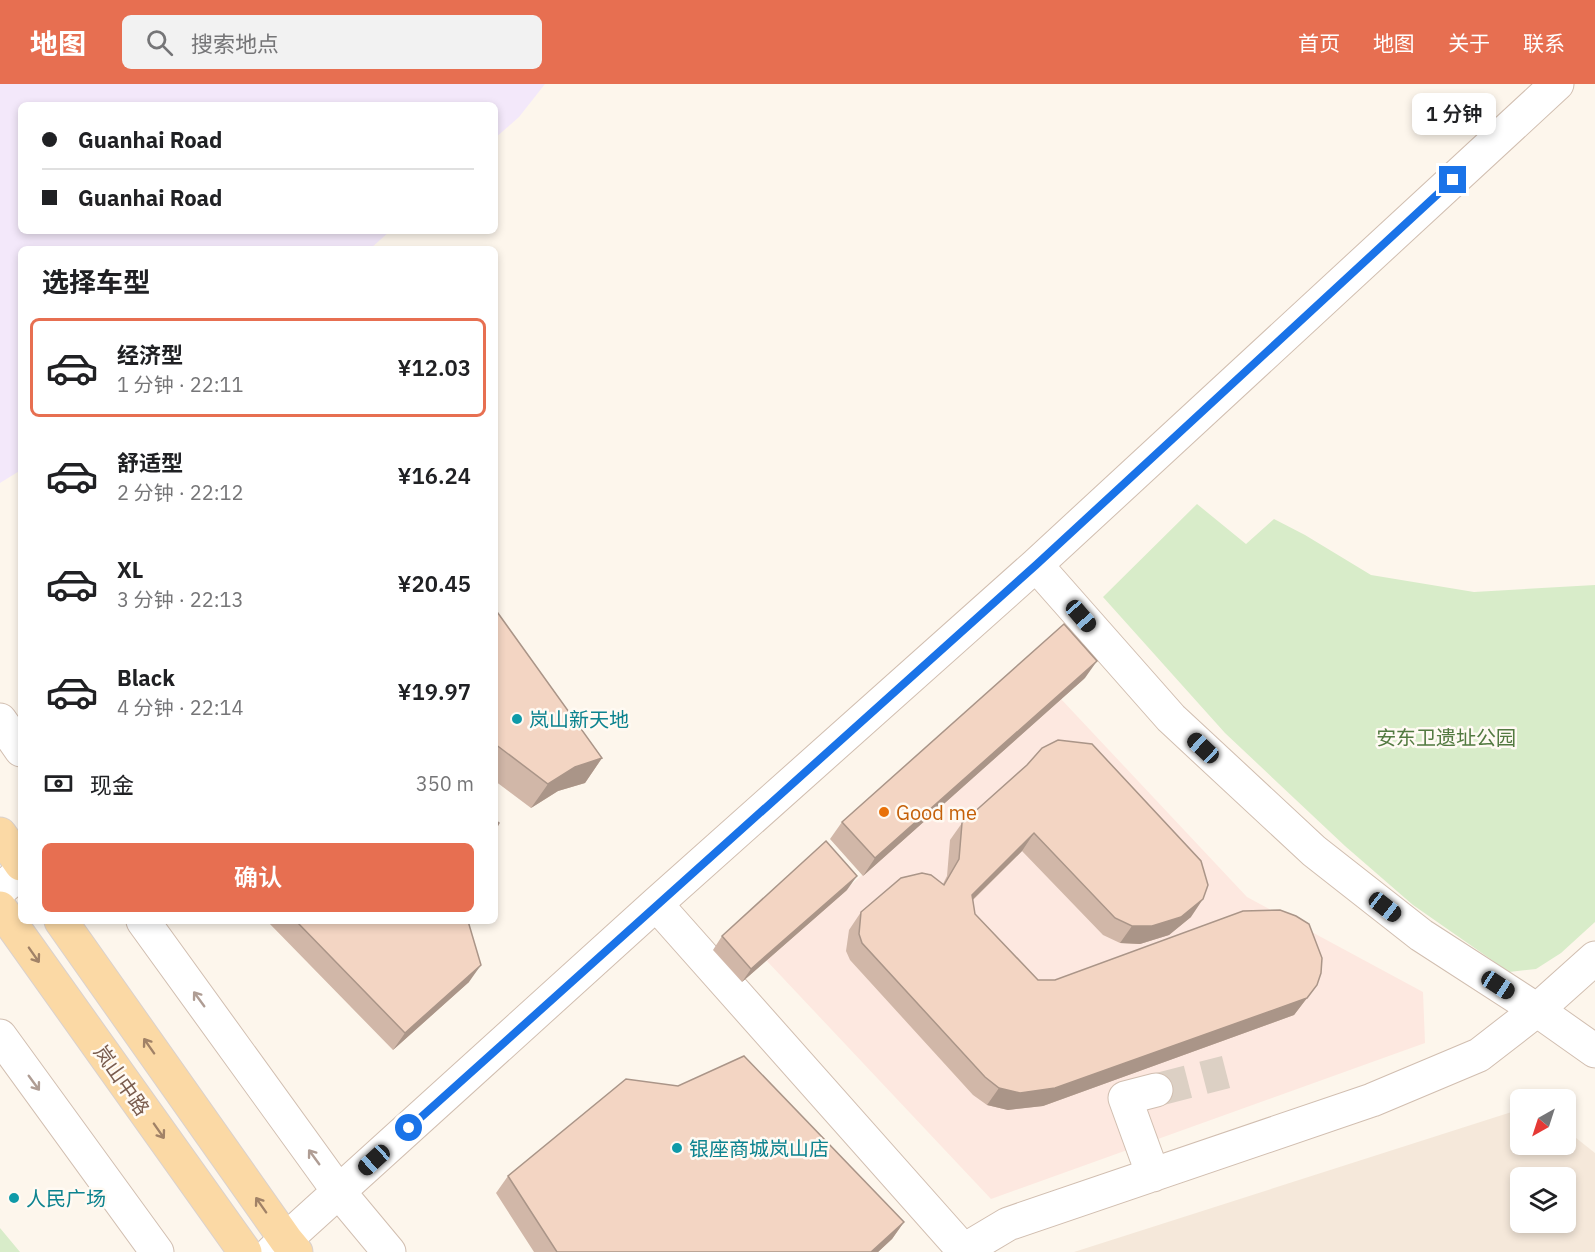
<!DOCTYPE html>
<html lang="zh">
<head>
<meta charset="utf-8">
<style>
  body { margin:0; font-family:"IBM Plex Sans","Noto Sans SC",sans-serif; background:#f2f2f2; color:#202124; height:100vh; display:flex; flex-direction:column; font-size:22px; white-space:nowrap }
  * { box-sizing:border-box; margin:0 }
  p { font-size:20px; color:#757577 }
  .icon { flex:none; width:33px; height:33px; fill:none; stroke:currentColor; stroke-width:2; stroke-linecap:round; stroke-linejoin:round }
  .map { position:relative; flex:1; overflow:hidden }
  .sheet { position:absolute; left:18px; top:162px; width:480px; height:678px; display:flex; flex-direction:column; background:#fff; border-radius:9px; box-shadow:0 3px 9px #0003 }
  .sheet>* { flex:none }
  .top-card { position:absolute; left:18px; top:18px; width:480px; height:132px; border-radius:9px; box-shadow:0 3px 9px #0003; display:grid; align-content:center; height:132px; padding:0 24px; background:#fff }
  .needle { width:39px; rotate:219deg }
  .buttons { position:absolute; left:1510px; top:1005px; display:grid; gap:12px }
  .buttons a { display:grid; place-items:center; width:66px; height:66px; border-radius:9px; background:#fff; box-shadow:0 3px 9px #0003; font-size:30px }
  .end { position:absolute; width:27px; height:27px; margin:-14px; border:8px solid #1a73e8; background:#fff; box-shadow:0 0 0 3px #fff }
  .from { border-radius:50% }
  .bubble { position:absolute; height:42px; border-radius:9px; background:#fff; box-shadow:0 3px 9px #0003; font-size:20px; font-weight:600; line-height:42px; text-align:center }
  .car { position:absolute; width:18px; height:36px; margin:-18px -9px; border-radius:8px; box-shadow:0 0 4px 2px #0007; background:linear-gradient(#222 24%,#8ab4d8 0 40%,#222 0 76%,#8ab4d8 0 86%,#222 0) }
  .top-card b { display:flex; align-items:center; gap:21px; height:57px; font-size:22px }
  .top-card b+b { border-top:2px solid #e0e0e0 }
  .top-card i { width:15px; height:15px; background:#202124 }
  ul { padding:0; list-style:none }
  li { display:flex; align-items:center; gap:18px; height:99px; margin:0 12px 9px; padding:0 12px; border:3px solid transparent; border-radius:9px }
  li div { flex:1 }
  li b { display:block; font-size:22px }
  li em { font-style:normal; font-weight:600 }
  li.active { border-color:#e76f51 }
  li>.icon { width:54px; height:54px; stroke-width:1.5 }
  h2 { padding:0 24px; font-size:27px; line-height:72px }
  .pay { display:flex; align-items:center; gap:15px; height:66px; padding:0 24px; font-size:22px }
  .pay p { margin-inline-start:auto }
  .primary-button { display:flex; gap:12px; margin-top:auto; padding:12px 24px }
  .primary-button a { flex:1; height:69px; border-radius:9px; background:#e76f51; color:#fff; font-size:24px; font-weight:600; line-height:69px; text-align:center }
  header { display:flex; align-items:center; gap:36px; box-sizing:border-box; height:84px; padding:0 30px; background:#e76f51; color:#fff }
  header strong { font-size:28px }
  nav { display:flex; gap:33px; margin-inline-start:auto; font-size:21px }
  .search { width:420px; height:54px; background:#f2f2f2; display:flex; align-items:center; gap:15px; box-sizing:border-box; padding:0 21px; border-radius:9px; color:#757577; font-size:22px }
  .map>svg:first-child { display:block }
  .residential { fill:#f5e8da; fill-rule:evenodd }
  .commercial { fill:#fde8e0 }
  .education { fill:#f3e8fa }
  .green { fill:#d8ecc9 }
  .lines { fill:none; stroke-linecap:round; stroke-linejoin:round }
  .minor-tunnel { stroke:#dcd0c4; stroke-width:33; stroke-dasharray:33 16; stroke-linecap:butt }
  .minor-casing { stroke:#d1beb0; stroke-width:35 }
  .major-casing { stroke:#dad1cd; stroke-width:35 }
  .minor { stroke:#fff; stroke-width:33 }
  .major { stroke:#fbd9a5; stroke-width:33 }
  .wall { fill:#d1b7a8 }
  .shaded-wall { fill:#aa9588 }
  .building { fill:#f3d5c3; stroke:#aa9588; stroke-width:1.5 }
  .oneway { stroke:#a18267 }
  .oneway2 { stroke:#af9d94 }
  .route { stroke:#1a73e8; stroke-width:8 }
  .culture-dot { fill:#0f9aa8; stroke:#fffaf3; stroke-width:2 }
  .food-dot { fill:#e8710a; stroke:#fffaf3; stroke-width:2 }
  .labels { text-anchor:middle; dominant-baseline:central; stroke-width:5; stroke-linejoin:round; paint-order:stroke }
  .culture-label { font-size:20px; fill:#0d838f; stroke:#fffaf3; text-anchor:start }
  .park-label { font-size:20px; fill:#537a41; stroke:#fffaf3 }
  .food-label { font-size:20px; fill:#c56008; stroke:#fffaf3; text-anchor:start }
  .street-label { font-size:20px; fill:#7a5c4d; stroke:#fffaf3 }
</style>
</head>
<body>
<header>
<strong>地图</strong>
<div class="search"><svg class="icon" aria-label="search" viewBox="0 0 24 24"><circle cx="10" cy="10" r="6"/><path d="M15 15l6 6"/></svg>搜索地点</div>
<nav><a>首页</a><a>地图</a><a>关于</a><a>联系</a></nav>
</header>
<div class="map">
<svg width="1595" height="1168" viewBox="0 0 1595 1168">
  <rect width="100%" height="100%" fill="#fdf6ec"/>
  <!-- residential -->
  <path class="residential" d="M1521 1025V1060H1566V1046L1595 1069V1168H1074ZM1521 1094H1566V1138H1521Z"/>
  <!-- commercial -->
  <path class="commercial" d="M1061 615 1247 813 1423 908 1425 959 991 1115 766 876Z"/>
  <!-- education -->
  <path class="education" d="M0 0H545L519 33 495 54V21H21V147H390L370 165H21V386L0 399Z"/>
  <!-- green -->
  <path class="green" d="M1197 420 1246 460 1274 435 1305 451 1371 491 1474 508 1595 501V838L1561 869 1536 885 1509 888 1413 821 1345 762 1225 649 1103 513Z
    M0 1144 20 1168H0Z"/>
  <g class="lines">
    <!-- minor-tunnel -->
    <path class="minor-tunnel" d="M1156 1006 1226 988"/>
    <defs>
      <path id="minor" d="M1036 481 1171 634 1314 767 1421 851 1537 926 1595 967
        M0 636 21 666
        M0 806 21 788
        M656 820 965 1168
        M143 837 339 1108 389 1168
        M0 952 157 1168
        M1153 1091 1125 1014 1156 1006
        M272 1168 656 820 1036 481 1557 0
        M961 1168 1008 1140 1372 1016 1479 971 1537 926 1595 874"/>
      <path id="major" d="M0 750 21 780
        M0 824 245 1168
        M61 837 286 1156 296 1168"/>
    </defs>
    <!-- minor casing -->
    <use href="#minor" class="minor-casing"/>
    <!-- major casing -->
    <use href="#major" class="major-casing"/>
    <!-- minor -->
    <use href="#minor" class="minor"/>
    <!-- major -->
    <use href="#major" class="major"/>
  </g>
  <!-- wall -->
  <path class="wall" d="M495 525 602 674 585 699 558 707 531 724 495 697Z
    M1085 594 863 792 830 755 842 738Z
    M1027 681 1191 833 1169 851 1140 860 1120 859 1103 851 1022 767 973 816 975 830 1038 896 1317 901 1294 931 1043 1022 1008 1026 987 1021 973 1011 850 876 846 867 849 846 861 828 943 800 947 792 950 756 962 739Z
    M847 806 742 898 713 866 722 852Z
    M267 837H468L469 898 393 966Z
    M508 1092 904 1138 892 1155 878 1168H534L496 1109Z"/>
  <!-- shaded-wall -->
  <path class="shaded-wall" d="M1097 577 1085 594 863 792 875 774Z
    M602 674 585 699 558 707 531 724 548 700 575 683Z
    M1034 749 1022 767 960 828 972 811Z
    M857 792 847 806 742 898 751 885Z
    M1203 815 1191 833 1169 851 1140 860 1120 859 1132 842Z
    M481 881 469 898 393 966 405 949Z
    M1317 901 1294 931 1043 1022 1008 1026 987 1021 999 1004Z
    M904 1138 892 1155 878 1168H871Z"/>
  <!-- building -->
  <path class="building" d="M495 525 602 674 575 683 548 700 495 660Z
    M1064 540 1097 577 875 774 842 738Z
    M1058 656 1092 660 1201 777 1208 801 1203 815 1181 833 1152 842H1132L1115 834 1034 749 972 811 975 830 1038 896H1055L1243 827 1280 826 1296 832 1309 840 1322 874 1321 889 1317 901 1307 914 1055 1004 1020 1009 999 1004 985 993 862 859 859 850 861 828 901 794 922 789 931 791 944 801 959 775 962 739 1027 681 1042 664Z
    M495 736 499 739 495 746Z
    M826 757 857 792 751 885 722 852Z
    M296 837H468L481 881 405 949Z
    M744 972 904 1138 871 1168H557L508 1092 626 995 678 1002Z"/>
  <!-- one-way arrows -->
  <defs><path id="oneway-shaft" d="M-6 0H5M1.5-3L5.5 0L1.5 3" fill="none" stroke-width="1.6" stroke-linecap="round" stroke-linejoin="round" transform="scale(1.5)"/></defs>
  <g class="oneway">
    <use href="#oneway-shaft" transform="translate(34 871) rotate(55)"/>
    <use href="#oneway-shaft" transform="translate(149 962) rotate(-125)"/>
    <use href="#oneway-shaft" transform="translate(159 1047) rotate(55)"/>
    <use href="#oneway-shaft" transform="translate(261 1121) rotate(-125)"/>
  </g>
  <g class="oneway2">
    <use href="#oneway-shaft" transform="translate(199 915) rotate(-126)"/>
    <use href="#oneway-shaft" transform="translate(34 999) rotate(54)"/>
    <use href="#oneway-shaft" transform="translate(314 1073) rotate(-126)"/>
  </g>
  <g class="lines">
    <!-- route -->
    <path class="route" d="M409 1044 1036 481 1453 96"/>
  </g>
  <!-- markers -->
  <g class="culture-dot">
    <circle cx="517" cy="635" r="6"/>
    <circle cx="677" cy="1064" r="6"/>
    <circle cx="14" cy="1114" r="6"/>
  </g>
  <circle class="food-dot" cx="884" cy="728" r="6"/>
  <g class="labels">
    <!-- culture labels -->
    <g class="culture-label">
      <text x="529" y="635">岚山新天地</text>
      <text x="689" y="1064">银座商城岚山店</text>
      <text x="26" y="1114">人民广场</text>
    </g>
    <!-- park labels -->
    <g class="park-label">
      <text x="1446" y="653">安东卫遗址公园</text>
    </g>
    <!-- food labels -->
    <g class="food-label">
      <text x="896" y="728">Good me</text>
    </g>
    <!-- street labels -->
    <g class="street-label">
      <text transform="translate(122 996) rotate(55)">岚山中路</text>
    </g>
  </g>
</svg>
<div class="buttons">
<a><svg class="needle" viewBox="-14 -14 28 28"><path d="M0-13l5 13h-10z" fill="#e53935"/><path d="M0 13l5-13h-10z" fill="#757577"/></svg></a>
<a><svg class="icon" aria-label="layers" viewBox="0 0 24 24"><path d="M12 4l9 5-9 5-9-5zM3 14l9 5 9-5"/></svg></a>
</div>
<i class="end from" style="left:409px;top:1044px"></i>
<i class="end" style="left:1453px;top:96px"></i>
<div class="bubble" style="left:1412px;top:9px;width:84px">1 分钟</div>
<i class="car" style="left:1081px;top:532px;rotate:139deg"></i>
<i class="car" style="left:1203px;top:664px;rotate:313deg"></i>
<i class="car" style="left:1385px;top:823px;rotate:128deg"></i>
<i class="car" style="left:1498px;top:901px;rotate:123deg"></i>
<i class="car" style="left:374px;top:1076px;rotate:228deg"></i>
<div class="top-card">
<b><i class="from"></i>Guanhai Road</b>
<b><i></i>Guanhai Road</b>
</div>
<section class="sheet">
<h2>选择车型</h2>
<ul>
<li class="active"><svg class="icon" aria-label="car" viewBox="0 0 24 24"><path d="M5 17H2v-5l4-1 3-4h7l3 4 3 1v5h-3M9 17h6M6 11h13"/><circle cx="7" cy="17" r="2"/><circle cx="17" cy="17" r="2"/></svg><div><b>经济型</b><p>1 分钟 · 22:11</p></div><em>¥12.03</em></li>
<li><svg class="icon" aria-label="car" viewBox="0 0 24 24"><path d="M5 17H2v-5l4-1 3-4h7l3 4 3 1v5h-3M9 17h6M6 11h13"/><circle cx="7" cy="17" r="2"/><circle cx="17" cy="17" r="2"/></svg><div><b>舒适型</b><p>2 分钟 · 22:12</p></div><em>¥16.24</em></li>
<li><svg class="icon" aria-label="car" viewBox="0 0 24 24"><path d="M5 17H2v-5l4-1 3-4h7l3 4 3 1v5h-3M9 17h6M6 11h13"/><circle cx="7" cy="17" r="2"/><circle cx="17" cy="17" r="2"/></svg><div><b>XL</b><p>3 分钟 · 22:13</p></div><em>¥20.45</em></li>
<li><svg class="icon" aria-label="car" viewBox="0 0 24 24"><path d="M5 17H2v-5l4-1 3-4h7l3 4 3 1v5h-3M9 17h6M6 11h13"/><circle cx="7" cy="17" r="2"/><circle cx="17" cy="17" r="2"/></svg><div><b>Black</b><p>4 分钟 · 22:14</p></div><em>¥19.97</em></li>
</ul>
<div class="pay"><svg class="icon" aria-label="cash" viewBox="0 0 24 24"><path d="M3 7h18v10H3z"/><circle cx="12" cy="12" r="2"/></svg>现金<p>350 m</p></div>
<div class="primary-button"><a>确认</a></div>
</section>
</div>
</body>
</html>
